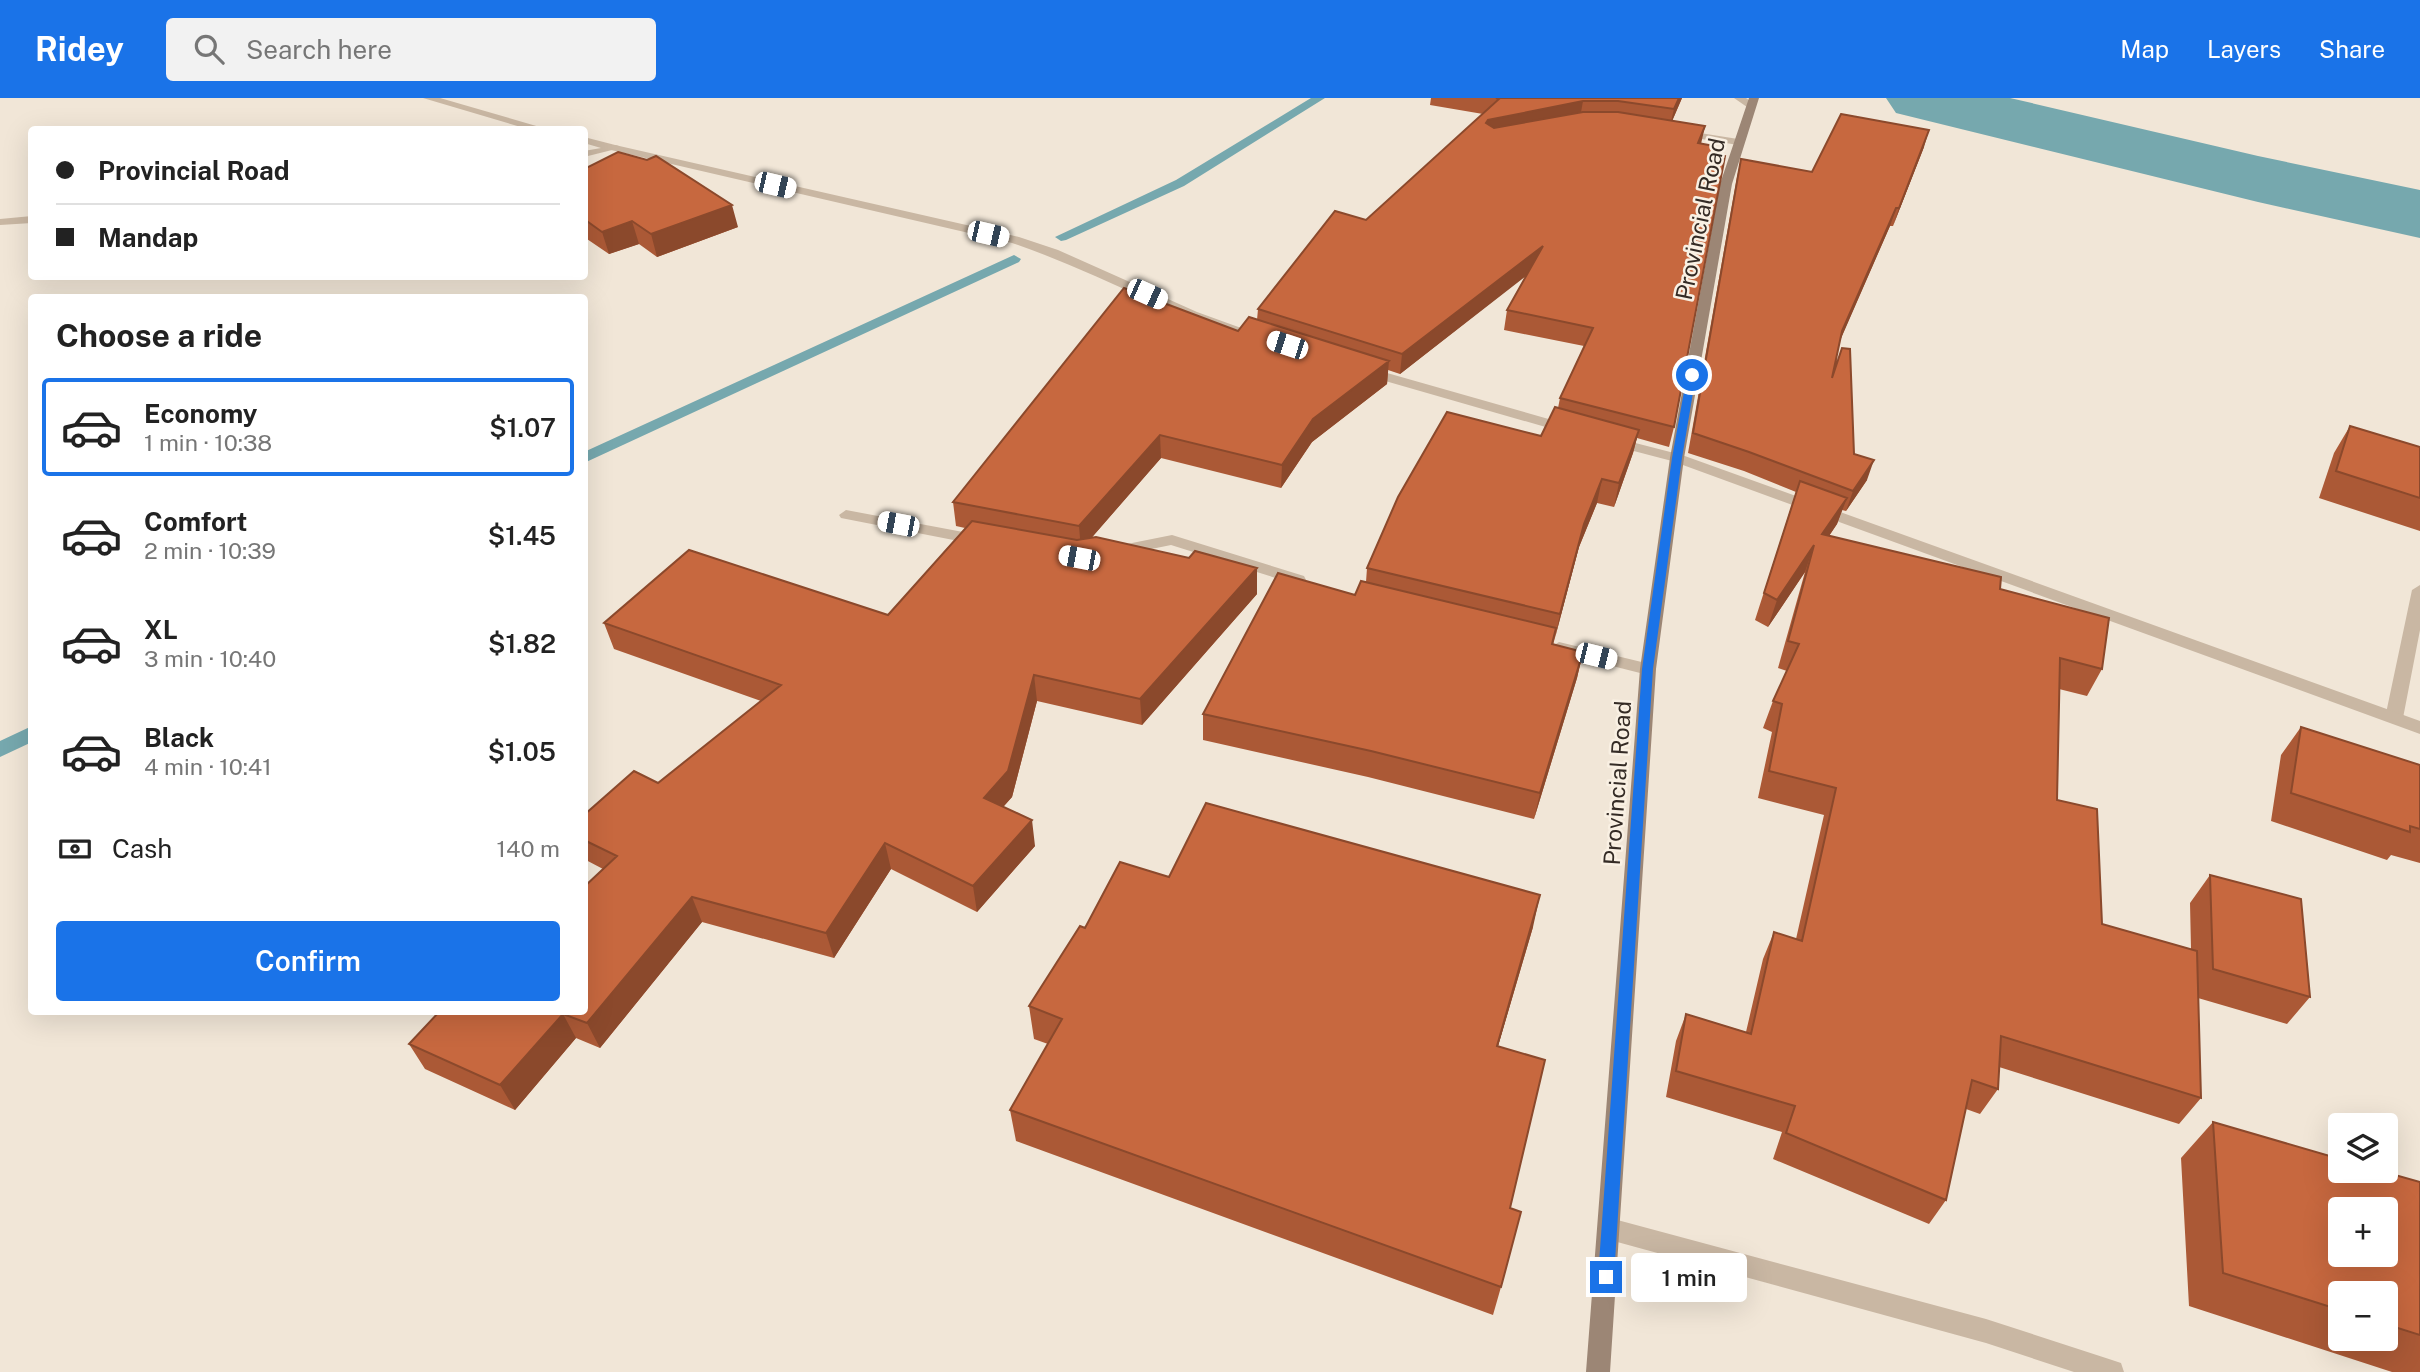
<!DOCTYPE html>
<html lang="en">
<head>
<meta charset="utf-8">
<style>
  body { margin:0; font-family:"Public Sans",sans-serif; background:#f2f2f2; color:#222; height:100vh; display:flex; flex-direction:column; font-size:26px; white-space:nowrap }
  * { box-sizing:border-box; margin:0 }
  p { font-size:23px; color:#767676 }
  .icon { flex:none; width:38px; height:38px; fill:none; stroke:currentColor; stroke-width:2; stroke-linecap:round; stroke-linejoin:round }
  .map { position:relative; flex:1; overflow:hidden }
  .side { position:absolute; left:28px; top:196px; width:560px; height:721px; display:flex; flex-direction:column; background:#fff; border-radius:7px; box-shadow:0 7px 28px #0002 }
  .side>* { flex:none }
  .guide { position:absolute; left:28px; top:28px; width:560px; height:154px; border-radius:7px; box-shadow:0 7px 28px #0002; display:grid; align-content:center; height:154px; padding:0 28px; background:#fff }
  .fabs { position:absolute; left:2328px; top:1015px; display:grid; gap:14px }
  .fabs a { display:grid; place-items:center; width:70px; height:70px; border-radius:7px; background:#fff; box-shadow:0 7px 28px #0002; font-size:35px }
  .end { position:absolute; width:32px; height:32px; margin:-16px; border:9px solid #1a73e8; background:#fff; box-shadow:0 0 0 4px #fff }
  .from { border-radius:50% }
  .bubble { position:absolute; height:49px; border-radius:7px; background:#fff; box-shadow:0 7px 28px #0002; font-size:23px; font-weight:600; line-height:49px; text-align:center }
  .car { position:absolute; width:21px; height:42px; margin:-21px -10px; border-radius:9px; box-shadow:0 0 5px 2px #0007; background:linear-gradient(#fff 24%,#345 0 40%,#fff 0 76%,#345 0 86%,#fff 0) }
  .guide b { display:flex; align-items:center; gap:24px; height:66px; font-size:26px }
  .guide b+b { border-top:2px solid #e0e0e0 }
  .guide i { width:18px; height:18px; background:#222 }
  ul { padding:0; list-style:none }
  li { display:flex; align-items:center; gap:21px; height:98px; margin:0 14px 10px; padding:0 14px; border:4px solid transparent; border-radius:7px }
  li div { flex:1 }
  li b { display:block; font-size:26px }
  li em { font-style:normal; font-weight:600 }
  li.current { border-color:#1a73e8 }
  li>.icon { width:63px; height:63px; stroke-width:1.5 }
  h2 { padding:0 28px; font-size:32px; line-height:84px }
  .pay { display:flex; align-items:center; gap:18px; height:77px; padding:0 28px; font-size:26px }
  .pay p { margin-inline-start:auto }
  .action { display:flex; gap:14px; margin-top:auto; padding:14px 28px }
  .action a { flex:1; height:80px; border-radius:7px; background:#1a73e8; color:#fff; font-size:28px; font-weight:600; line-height:80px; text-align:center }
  header { display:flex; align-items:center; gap:42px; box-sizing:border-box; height:98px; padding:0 35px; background:#1a73e8; color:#fff }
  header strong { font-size:33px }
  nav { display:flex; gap:38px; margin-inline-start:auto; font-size:24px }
  .search { width:490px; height:63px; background:#f2f2f2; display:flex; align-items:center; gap:18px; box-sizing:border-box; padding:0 24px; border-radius:7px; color:#767676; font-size:26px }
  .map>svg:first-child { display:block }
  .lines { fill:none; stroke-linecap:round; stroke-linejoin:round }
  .stream { fill:#76a8ae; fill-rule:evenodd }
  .river { fill:#76a8ae; fill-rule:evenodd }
  .lane { fill:#c9b7a3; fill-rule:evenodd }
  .street { fill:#c9b7a3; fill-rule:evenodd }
  .secondary { fill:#9c8675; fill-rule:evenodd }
  .wall { fill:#ab5936; fill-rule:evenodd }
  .shaded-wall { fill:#8b492c }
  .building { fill:#c7683f; stroke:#8b492c; stroke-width:2; fill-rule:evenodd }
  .route { fill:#1a73e8 }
  .labels { text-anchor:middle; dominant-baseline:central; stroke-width:5; stroke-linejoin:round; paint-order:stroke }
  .street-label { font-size:23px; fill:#342b25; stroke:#f9f0e3 }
</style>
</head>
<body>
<header>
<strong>Ridey</strong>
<div class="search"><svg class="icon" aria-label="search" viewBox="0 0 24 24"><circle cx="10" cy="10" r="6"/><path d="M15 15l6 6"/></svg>Search here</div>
<nav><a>Map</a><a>Layers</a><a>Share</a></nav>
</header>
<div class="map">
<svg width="2420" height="1274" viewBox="0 0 2420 1274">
  <rect width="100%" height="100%" fill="#f1e6d7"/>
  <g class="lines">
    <!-- stream -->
    <path class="stream" d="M1311 0H1325L1184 88 1066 142 1061 143 1055 139 1176 82Z
      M1014 157 1021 161 1019 164 584 365V354Z
      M32 628V644L0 659V643Z"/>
    <!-- river -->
    <path class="river" d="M1886 0H2010L2258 58 2420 92V140L2258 104 1896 15Z"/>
    <!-- lane -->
    <path class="lane" d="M423 0H440L550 32H531Z
      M1681 32 1738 41 1743 44 1738 47 1677 37 1676 35Z
      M584 39 619 48 620 50 584 59V53L601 50 584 45Z
      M32 118V125L0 127V121Z
      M2420 487V532L2403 620 2394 626 2385 620 2412 492Z"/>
    <!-- street -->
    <path class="street" d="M1734 0H1746L1756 7 1747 9Z
      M615 47 1019 139 1058 152 1197 214 1266 239 1260 243C1173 220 1096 173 1012 145L611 52V48Z
      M1366 269 1573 328 1575 331 1568 335 1563 334 1361 276 1359 273Z
      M1612 339 1682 357 2420 623V636L1672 363 1607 346V340Z
      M846 412 979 437 987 442 979 447 841 420 839 417Z
      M1172 437 1304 478 1306 482 1298 487 1171 447 1117 458 1109 453 1117 448Z
      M1559 544 1654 567 1656 571 1648 577 1553 553 1551 549Z
      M1610 1120 1986 1221 2112 1262 2121 1265 2124 1274H2074L1986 1245 1610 1142 1602 1139 1598 1131 1602 1123Z"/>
    <!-- secondary -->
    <path class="secondary" d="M1749 0H1759L1732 86 1684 360 1656 571 1610 1274H1586L1640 571 1670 360 1720 86Z"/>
  </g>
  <!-- wall -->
  <path class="wall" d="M1431 0H1682L1672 23 1701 45 1712 56 1674 329 1669 349 1637 340 1633 355 1614 409 1597 405 1579 449 1553 547 1583 554 1577 580 1534 721 1368 679 1203 642V616L1355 497 1366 484 1367 470 1541 338 1558 310 1560 300 1584 248 1504 232 1507 212 1526 177 1400 276 1388 272 1387 286 1312 344 1281 390 1161 360 1092 439 1257 496 1142 627 1037 603 1012 699 1003 709 1035 748 977 814 891 771 834 860 702 824 600 950 576 940 515 1012 425 971 409 946 439 914H584L603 771 584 761V717L658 685 761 603 614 551 604 525 888 517 965 430 956 428 953 404 1257 222 1258 211 1366 122 1483 16 1430 7Z
    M1924 49 1893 128H1890L1840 242 1833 278 1854 356 1867 382 1846 413 1842 412 1837 426 1829 438 2000 491 2102 571 2087 598 2059 591 2057 702 2102 826 2191 851 2190 805 2210 777 2310 899 2287 926 2198 900 2201 1000 2179 1026 1999 969 1998 991 1980 1016 1966 1011 1946 1102 1929 1126 1773 1061 1782 1034 1666 999 1676 943 1686 916 1746 934 1763 861 1774 834 1796 841 1824 717 1758 700 1772 634 1763 630 1773 603 1787 573 1778 570 1805 474 1768 529 1755 522 1796 394 1744 373 1688 355 1737 79 1741 61 1812 74Z
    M584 71 738 129 657 159 639 146 609 156 584 139Z
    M2350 328 2420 349V433L2319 400 2334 355Z
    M2301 629 2420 667V765L2391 757 2387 762 2271 723 2281 657Z
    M1169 779 1533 829 1498 948 1510 1110 1501 1189 1493 1217 1016 1043 1010 1012 1048 946 1034 941 1029 908 1085 830Z
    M2213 1024 2420 1084V1274H2392L2189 1208 2181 1060ZM2340 1195H2385V1241H2340Z"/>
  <!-- shaded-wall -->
  <path class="shaded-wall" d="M1679 0H1682L1670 28 1674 11Z
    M1583 3 1580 20 1485 39 1486 25 1488 22Z
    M1705 28 1701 46 1698 45Z
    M1929 32 1924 49 1893 128 1899 110Z
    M732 107 738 129 657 159 651 136Z
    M1896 110 1890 128 1836 252 1842 233Z
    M632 123 639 146 609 156 602 134Z
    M1543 148 1540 167 1400 276 1402 256Z
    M1389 263 1387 286 1312 344 1281 390 1282 367 1313 321Z
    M1639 332 1633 355 1614 409 1619 385Z
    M1160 337 1161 360 1081 452 1079 428Z
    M1874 362 1867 382 1846 413 1853 393Z
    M1602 381 1597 405 1579 449 1555 540 1560 516 1584 426Z
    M1847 400 1837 426 1812 463 1822 436Z
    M1814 447 1805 474 1768 529 1777 502Z
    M1257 470V496L1142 627 1140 601Z
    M1583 554 1577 580 1534 721 1540 695Z
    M1034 577 1037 603 1012 699 988 726 984 700Z
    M1032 722 1035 748 977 814 973 788Z
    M885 745 891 771 834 860 826 835Z
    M1540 797 1533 829 1489 979 1497 948Z
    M692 799 702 824 600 950 587 925Z
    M563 916 576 940 515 1012 500 987Z"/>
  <!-- building -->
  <path class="building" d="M1496 0H1679L1674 11 1618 3H1583L1488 22 1486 25 1494 30 1583 14H1618L1705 28 1698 45 1714 48 1711 56 1725 58 1674 329 1560 300 1593 230 1507 212 1543 148 1402 256 1258 211 1335 113 1366 122 1499 1Z
    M1841 16 1929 32 1899 110H1896L1842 233 1832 280 1842 250 1850 251 1854 356 1874 362 1853 393 1749 354 1693 335 1741 61 1812 74Z
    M618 54 647 62 656 58 732 107 651 136 632 123 602 134 584 121V71Z
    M1124 190 1238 233 1249 219 1389 263 1313 321 1282 367 1160 337 1079 428 953 404Z
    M1555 309 1639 332 1619 385 1602 381 1584 426 1560 516 1367 470 1398 399 1447 314 1541 338Z
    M2350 328 2420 349V400L2336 373Z
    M1800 383 1847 400 1822 436 2001 479 2000 491 2109 520 2102 571 2060 560 2057 702 2097 711 2102 826 2197 853 2201 1000 2001 938 1998 991 1972 982 1946 1102 1786 1035 1795 1008 1676 973 1686 916 1751 936 1774 834 1802 843 1836 690 1769 673 1782 606 1773 603 1799 546 1788 543 1814 447 1777 502 1764 495Z
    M972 423 1077 442 1096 439 1189 460 1195 453 1257 470 1140 601 1034 577 1008 673 984 700 1032 722 973 788 885 745 826 835 692 799 587 925 563 916 500 987 409 946 439 914H584V789L617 758 584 742V717L634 673 658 685 781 587 604 525 689 452 888 517Z
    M1278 475 1355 497 1361 483 1556 530 1552 546 1583 554 1540 695 1371 653 1203 616Z
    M2301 629 2420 667V731L2410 728V734L2291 695Z
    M1206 705 1540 797 1497 948 1545 962 1510 1110 1521 1114 1501 1189 1010 1012 1062 921 1029 908 1080 828 1085 830 1120 764 1169 779Z
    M2210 777 2301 801 2310 899 2213 871Z
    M2213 1024 2340 1061V1073H2381L2420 1084V1237L2385 1226V1195H2340V1212L2223 1175ZM2340 1111H2385V1157H2340Z"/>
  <!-- route -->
  <path class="route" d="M1692 275 1696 277 1682 360 1653 571 1614 1179 1611 1184 1606 1186 1600 1184 1598 1179 1642 571 1672 360 1687 277Z"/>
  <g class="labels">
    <!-- street labels -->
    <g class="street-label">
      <text transform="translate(1700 121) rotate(-78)">Provincial Road</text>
      <text transform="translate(1617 685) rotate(-86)">Provincial Road</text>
    </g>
  </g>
</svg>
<div class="fabs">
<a><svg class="icon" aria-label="layers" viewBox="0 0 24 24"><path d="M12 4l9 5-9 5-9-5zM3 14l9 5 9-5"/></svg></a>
<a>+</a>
<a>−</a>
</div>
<i class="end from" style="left:1692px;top:277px"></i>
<i class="end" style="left:1606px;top:1179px"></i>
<div class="bubble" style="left:1631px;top:1155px;width:116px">1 min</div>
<i class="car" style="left:775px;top:87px;rotate:103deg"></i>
<i class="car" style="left:988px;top:136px;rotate:103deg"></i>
<i class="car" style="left:1147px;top:196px;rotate:114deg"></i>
<i class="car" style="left:1287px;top:247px;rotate:288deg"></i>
<i class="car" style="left:898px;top:426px;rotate:281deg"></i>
<i class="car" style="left:1079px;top:460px;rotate:281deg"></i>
<i class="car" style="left:1596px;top:558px;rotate:104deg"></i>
<div class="guide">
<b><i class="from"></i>Provincial Road</b>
<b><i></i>Mandap</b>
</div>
<section class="side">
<h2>Choose a ride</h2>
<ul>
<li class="current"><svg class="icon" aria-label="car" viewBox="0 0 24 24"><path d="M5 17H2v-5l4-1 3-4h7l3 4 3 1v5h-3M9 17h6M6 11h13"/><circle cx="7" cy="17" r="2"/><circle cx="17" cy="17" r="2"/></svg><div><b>Economy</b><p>1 min · 10:38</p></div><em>$1.07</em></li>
<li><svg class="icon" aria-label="car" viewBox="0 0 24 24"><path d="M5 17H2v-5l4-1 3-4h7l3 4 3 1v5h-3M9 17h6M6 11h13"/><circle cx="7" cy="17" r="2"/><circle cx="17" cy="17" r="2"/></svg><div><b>Comfort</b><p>2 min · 10:39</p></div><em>$1.45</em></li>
<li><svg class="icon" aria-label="car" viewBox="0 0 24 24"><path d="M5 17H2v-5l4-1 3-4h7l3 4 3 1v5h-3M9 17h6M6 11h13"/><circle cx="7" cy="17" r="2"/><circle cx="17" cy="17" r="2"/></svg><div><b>XL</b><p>3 min · 10:40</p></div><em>$1.82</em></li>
<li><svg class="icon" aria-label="car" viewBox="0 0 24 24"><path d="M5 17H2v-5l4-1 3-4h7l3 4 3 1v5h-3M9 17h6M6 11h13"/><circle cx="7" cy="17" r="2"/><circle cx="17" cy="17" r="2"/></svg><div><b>Black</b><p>4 min · 10:41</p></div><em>$1.05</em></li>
</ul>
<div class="pay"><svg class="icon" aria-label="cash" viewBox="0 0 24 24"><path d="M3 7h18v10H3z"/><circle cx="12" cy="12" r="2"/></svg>Cash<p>140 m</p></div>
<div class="action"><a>Confirm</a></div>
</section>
</div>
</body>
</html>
